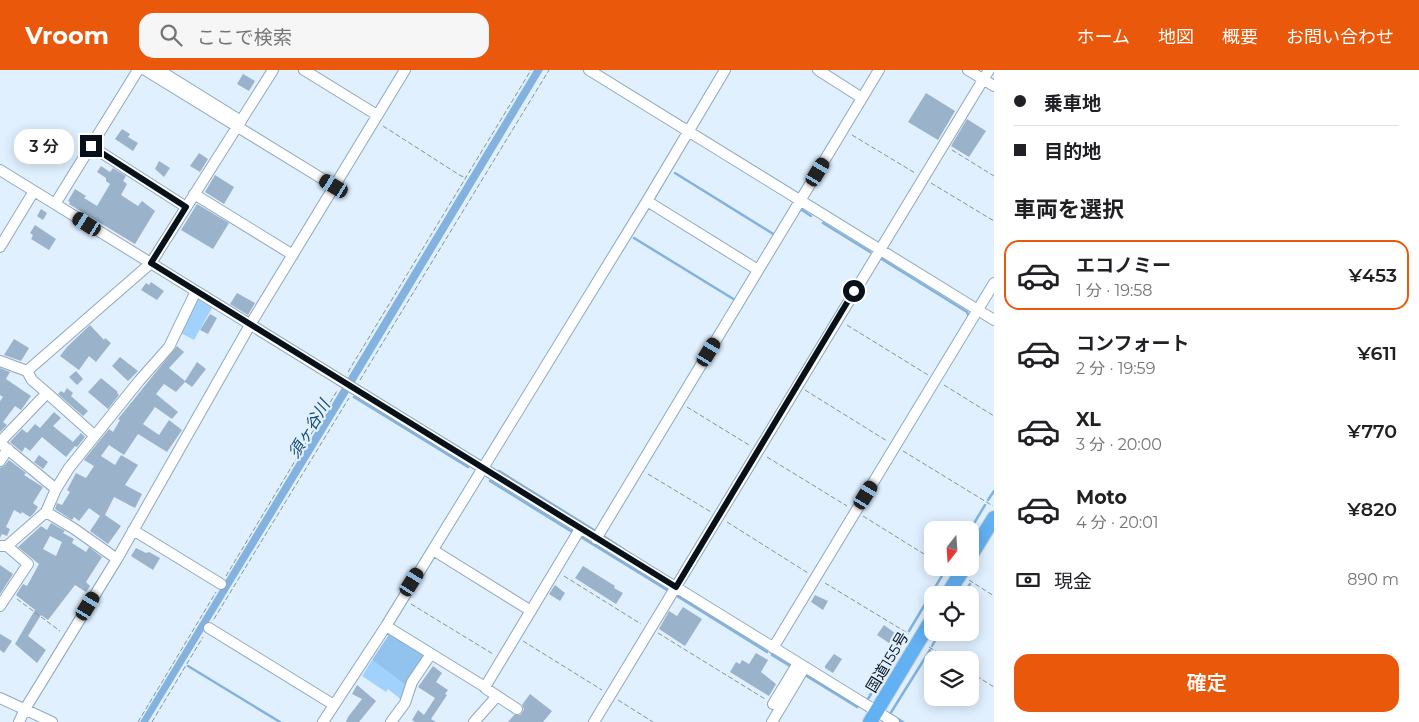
<!DOCTYPE html>
<html lang="ja">
<head>
<meta charset="utf-8">
<style>
  body { margin:0; font-family:Montserrat,"Noto Sans JP",sans-serif; background:#f6f6f6; color:#202124; height:100vh; display:flex; flex-direction:column; font-size:19px; white-space:nowrap }
  * { box-sizing:border-box; margin:0 }
  p { font-size:16px; color:#757577 }
  .icon { flex:none; width:28px; height:28px; fill:none; stroke:currentColor; stroke-width:2; stroke-linecap:round; stroke-linejoin:round }
  .map { position:relative; flex:1; overflow:hidden }
  .panel { display:flex; flex-direction:column; background:#fff; width:425px }
  .panel>* { flex:none }
  .guide { display:grid; align-content:center; height:110px; padding:0 20px; background:#fff }
  .needle { width:32px; rotate:197deg }
  .buttons { position:absolute; left:924px; top:451px; display:grid; gap:10px }
  .buttons a { display:grid; place-items:center; width:55px; height:55px; border-radius:10px; background:#fff; box-shadow:0 2px 12px #0003; font-size:25px }
  .end { position:absolute; width:22px; height:22px; margin:-11px; border:6px solid #081119; background:#fff; box-shadow:0 0 0 2px #fff }
  .from { border-radius:50% }
  .bubble { position:absolute; height:35px; border-radius:15px; background:#fff; box-shadow:0 2px 12px #0003; font-size:16px; font-weight:600; line-height:35px; text-align:center }
  .car { position:absolute; width:15px; height:30px; margin:-15px -8px; border-radius:6px; box-shadow:0 0 4px 1px #0007; background:linear-gradient(#222 24%,#8ab4d8 0 40%,#222 0 76%,#8ab4d8 0 86%,#222 0) }
  .guide b { display:flex; align-items:center; gap:18px; height:48px; font-size:19px }
  .guide b+b { border-top:1px solid #e0e0e0 }
  .guide i { width:12px; height:12px; background:#202124 }
  ul { padding:0; list-style:none }
  li { display:flex; align-items:center; gap:15px; height:70px; margin:0 10px 8px; padding:0 10px; border:2px solid transparent; border-radius:15px }
  li div { flex:1 }
  li b { display:block; font-size:19px }
  li em { font-style:normal; font-weight:600 }
  li.active { border-color:#ea580c }
  li>.icon { width:45px; height:45px; stroke-width:1.5 }
  h2 { padding:0 20px; font-size:22px; line-height:60px }
  .pay { display:flex; align-items:center; gap:12px; height:55px; padding:0 20px; font-size:19px }
  .pay p { margin-inline-start:auto }
  .primary-button { display:flex; gap:10px; margin-top:auto; padding:10px 20px }
  .primary-button a { flex:1; height:58px; border-radius:15px; background:#ea580c; color:#fff; font-size:20px; font-weight:600; line-height:58px; text-align:center }
  header { display:flex; align-items:center; gap:30px; box-sizing:border-box; height:70px; padding:0 25px; background:#ea580c; color:#fff }
  header strong { font-size:24px }
  nav { display:flex; gap:28px; margin-inline-start:auto; font-size:18px }
  .search { width:350px; height:45px; background:#f6f6f6; display:flex; align-items:center; gap:12px; box-sizing:border-box; padding:0 18px; border-radius:15px; color:#757577; font-size:19px }
  main { display:flex; flex:1; min-height:0 }
  .map>svg:first-child { display:block }
  .green { fill:#a0d2fd }
  .forest { fill:#92c3ee }
  .water { fill:#82b2dd }
  .lines { fill:none; stroke-linecap:round; stroke-linejoin:round }
  .stream { stroke:#82b2dd; stroke-width:2.5 }
  .building { fill:#9ab3ca; fill-rule:evenodd }
  .minor-casing { stroke:#8ea8bf; stroke-width:12 }
  .highway-casing { stroke:#d3d4d6; stroke-width:16 }
  .path { stroke:#85929e; stroke-width:1; stroke-dasharray:5 2.5; stroke-linecap:butt }
  .minor { stroke:#fff; stroke-width:10 }
  .highway { stroke:#62b1f3; stroke-width:14 }
  .route { stroke:#081119; stroke-width:6 }
  .labels { text-anchor:middle; dominant-baseline:central; stroke-width:4.5; stroke-linejoin:round; paint-order:stroke }
  .street-label { font-size:15px; fill:#081119; stroke:#e0f0ff }
  .water-label { font-size:16px; font-style:italic; fill:#114971; stroke:#e0f0ff }
</style>
</head>
<body>
<header>
<strong>Vroom</strong>
<div class="search"><svg class="icon" aria-label="search" viewBox="0 0 24 24"><circle cx="10" cy="10" r="6"/><path d="M15 15l6 6"/></svg>ここで検索</div>
<nav><a>ホーム</a><a>地図</a><a>概要</a><a>お問い合わせ</a></nav>
</header>
<main>
<div class="map">
<svg width="994" height="652" viewBox="0 0 994 652">
  <rect width="100%" height="100%" fill="#e0f0ff"/>
  <!-- green -->
  <path class="green" d="M196 228 212 238 194 270 179 262Z
    M372 590 408 617 404 632 388 619 386 622 362 606Z"/>
  <!-- forest -->
  <path class="forest" d="M390 563 425 585 408 617 372 590Z"/>
  <!-- water -->
  <path class="water" d="M534 0H543L349 322 148 652H140Z"/>
  <g class="lines">
    <!-- stream -->
    <path class="stream" d="M675 103 775 165
      M798 140H802L811 146
      M823 153 870 182
      M634 168 735 230
      M880 188 967 242 969 247
      M354 327 468 397
      M499 401 597 462
      M490 411 574 463
      M988 430 994 421
      M970 460 985 435
      M602 465 626 481
      M581 467 667 520
      M963 525 970 514
      M677 526 767 582
      M909 561 943 504
      M932 576 940 562
      M772 585 790 596
      M188 596 280 652
      M805 605 857 637
      M868 629 905 567
      M903 652 890 644 930 580"/>
  </g>
  <!-- building -->
  <path class="building" d="M243 4 255 11 249 21 237 14Z
    M926 23 955 41 938 70 908 52Z
    M967 49 986 61 969 87 951 76Z
    M122 59 130 64 128 67 138 73 133 81 115 69Z
    M199 83 208 89 200 102 190 96Z
    M159 91 170 98 164 107 155 99Z
    M101 96 110 102 113 98 126 106 123 111 127 114 121 125 138 136 142 131 155 141 135 174 69 134 70 132 68 131 75 119 86 126 84 128 97 136 110 114 106 111V108L97 102Z
    M215 105 234 117 224 134 205 122Z
    M197 134 229 153 213 179 181 160Z
    M41 139 47 143 43 150 37 146Z
    M35 155 56 169 49 180 31 169 33 165 30 163Z
    M151 212 164 221 157 230 141 220 146 213 149 215Z
    M237 223 255 233 248 245 230 234Z
    M210 244 217 248 208 264 200 260Z
    M90 255 104 270 105 268 111 273 96 292 89 286 79 300 60 286 67 277Z
    M14 269 29 278 21 291 4 285Z
    M177 276 184 282 169 298 185 311 197 292 206 299 192 317 185 312 176 322 164 314 156 324 178 342 172 349 155 337 143 354 159 365 169 350 182 360 167 382 138 364 124 385 109 375 101 386 115 395 121 385 138 395 125 415 142 424 135 438 114 427 105 445 121 456 108 474 90 461 100 446 89 438 79 451 74 447 72 450 55 439 57 433 62 435 70 422 67 420 76 403 86 408 94 396 84 390 109 359 113 362 120 350 118 349Z
    M120 287 138 301 128 311 112 296Z
    M0 298 10 302 6 309 31 326 21 340 15 336 3 352 7 355 0 362V331L3 327 0 325Z
    M76 301 83 309 77 315 69 307Z
    M101 308 118 322 117 323 119 325 108 339 88 322Z
    M67 318 73 323 71 326 88 341 83 346 58 324 61 321 64 323Z
    M54 342 61 348 53 356 73 372 81 363 85 367 77 377 75 376 66 387 42 367 30 381 25 377 22 382 10 372 22 359 27 363 35 354 40 358Z
    M39 385 48 392 43 399 34 392Z
    M9 390 26 403 24 405 43 417 33 433 38 437 34 443 30 447 22 442 21 444 14 440 6 457 10 459 7 466 2 464 0 468V398L5 395Z
    M51 453 65 461 63 463 74 469 72 473 86 482 89 477 102 487 86 512 90 516 86 522 75 515 48 550 41 545 28 566 46 580 37 593 15 574 35 540 16 525 23 514 27 516 39 494 18 477 41 456 47 460ZM50 466 62 472 56 486 43 479Z
    M136 478 146 483 149 482 160 488 153 500 131 486Z
    M0 495 13 504 0 524Z
    M583 496 615 516 614 518 623 523 616 534 575 508Z
    M555 515 565 523 560 531 549 524Z
    M815 525 828 531 823 540 811 532Z
    M683 537 702 549 685 576 659 559 669 541 677 546Z
    M884 555 903 569 899 575 891 570 889 573 877 565Z
    M0 564 12 571 4 583 0 580Z
    M756 583 768 590 761 602 776 614 769 626 730 602 736 592 740 594 742 590 749 594Z
    M834 584 842 589 833 603 825 598V596Z
    M433 596 442 603 436 612 448 620 445 624 447 625 431 649 436 652H415L412 650 418 640 424 645 435 628 418 617Z
    M357 615 376 631 359 652H346L348 647 362 629 352 624Z
    M530 624 552 641 543 652H508L514 645H520L522 643 524 639 522 635Z"/>
  <g class="lines">
    <defs>
      <path id="minor" d="M145 0 334 116
        M159 0 241 51
        M304 0 377 45
        M589 0 994 250
        M818 0 862 28
        M968 0 994 16
        M91 76 186 137
        M0 100 894 652
        M194 124 293 185
        M647 131 758 200
        M55 134 138 0
        M0 177 34 121
        M0 291 27 301 32 310 47 323 0 372
        M27 301 151 193 273 0
        M47 323 95 366
        M0 373 56 419
        M0 391 8 379
        M46 442 73 458 117 489
        M133 460 221 514
        M596 469 879 0
        M0 476H7L46 442 56 419 69 398 139 311 169 277 196 221
        M433 480 531 541
        M0 536 28 494 7 476
        M386 556 485 617V618L517 639
        M209 558 334 635
        M773 578 994 213
        M485 617 580 459
        M0 628 52 652
        M773 634 798 593
        M19 652 25 639 117 489 250 255 405 0
        M323 652 386 556 647 131 725 0
        M391 652 405 633 412 612 431 584
        M474 652 497 626
        M594 652 989 0
        M772 652 805 597"/>
      <path id="highway" d="M970 487 994 448
        M947 525 964 498
        M870 652 932 549"/>
    </defs>
    <!-- minor casing -->
    <use href="#minor" class="minor-casing"/>
    <!-- highway casing -->
    <use href="#highway" class="highway-casing"/>
    <!-- path -->
    <path class="path" d="M383 56 461 106 466 107
      M852 65 915 103
      M952 80 994 106
      M931 113 994 151
      M847 255 928 305
      M348 302 531 0
      M360 310 549 0
      M944 315 994 346
      M805 320 887 371
      M687 337 749 375
      M903 381 993 436
      M767 387 847 436
      M648 404 711 442
      M863 446 932 489
      M727 452 808 503
      M226 506 337 321
      M564 506 641 554
      M969 510 994 526
      M825 513 909 564
      M17 529 60 561
      M411 534 493 584
      M214 549 349 328
      M658 563 765 629
      M523 571 602 620
      M929 577 950 590
      M970 602 994 617
      M618 630 653 652
      M138 652 216 522
      M152 652 203 567"/>
    <!-- minor -->
    <use href="#minor" class="minor"/>
    <!-- highway -->
    <use href="#highway" class="highway"/>
  </g>
  <g class="lines">
    <!-- route -->
    <path class="route" d="M91 76 186 137 151 193 676 517 854 221"/>
  </g>
  <g class="labels">
    <!-- street labels -->
    <g class="street-label">
      <text transform="translate(887 592) rotate(-59)">国道155号</text>
    </g>
    <!-- water labels -->
    <g class="water-label">
      <text transform="translate(309 359) rotate(-59)">須ヶ谷川</text>
    </g>
  </g>
</svg>
<div class="buttons">
<a><svg class="needle" viewBox="-14 -14 28 28"><path d="M0-13l5 13h-10z" fill="#e53935"/><path d="M0 13l5-13h-10z" fill="#757577"/></svg></a>
<a><svg class="icon" aria-label="locate" viewBox="0 0 24 24"><circle cx="12" cy="12" r="6"/><path d="M12 2v4M12 18v4M2 12h4M18 12h4"/></svg></a>
<a><svg class="icon" aria-label="layers" viewBox="0 0 24 24"><path d="M12 4l9 5-9 5-9-5zM3 14l9 5 9-5"/></svg></a>
</div>
<i class="end from" style="left:854px;top:221px"></i>
<i class="end" style="left:91px;top:76px"></i>
<div class="bubble" style="left:14px;top:59px;width:60px">3 分</div>
<i class="car" style="left:818px;top:102px;rotate:31deg"></i>
<i class="car" style="left:334px;top:116px;rotate:301deg"></i>
<i class="car" style="left:87px;top:154px;rotate:302deg"></i>
<i class="car" style="left:709px;top:282px;rotate:31deg"></i>
<i class="car" style="left:866px;top:425px;rotate:31deg"></i>
<i class="car" style="left:412px;top:512px;rotate:32deg"></i>
<i class="car" style="left:88px;top:536px;rotate:31deg"></i>
</div>
<section class="panel">
<div class="guide">
<b><i class="from"></i>乗車地</b>
<b><i></i>目的地</b>
</div>
<h2>車両を選択</h2>
<ul>
<li class="active"><svg class="icon" aria-label="car" viewBox="0 0 24 24"><path d="M5 17H2v-5l4-1 3-4h7l3 4 3 1v5h-3M9 17h6M6 11h13"/><circle cx="7" cy="17" r="2"/><circle cx="17" cy="17" r="2"/></svg><div><b>エコノミー</b><p>1 分 · 19:58</p></div><em>¥453</em></li>
<li><svg class="icon" aria-label="car" viewBox="0 0 24 24"><path d="M5 17H2v-5l4-1 3-4h7l3 4 3 1v5h-3M9 17h6M6 11h13"/><circle cx="7" cy="17" r="2"/><circle cx="17" cy="17" r="2"/></svg><div><b>コンフォート</b><p>2 分 · 19:59</p></div><em>¥611</em></li>
<li><svg class="icon" aria-label="car" viewBox="0 0 24 24"><path d="M5 17H2v-5l4-1 3-4h7l3 4 3 1v5h-3M9 17h6M6 11h13"/><circle cx="7" cy="17" r="2"/><circle cx="17" cy="17" r="2"/></svg><div><b>XL</b><p>3 分 · 20:00</p></div><em>¥770</em></li>
<li><svg class="icon" aria-label="car" viewBox="0 0 24 24"><path d="M5 17H2v-5l4-1 3-4h7l3 4 3 1v5h-3M9 17h6M6 11h13"/><circle cx="7" cy="17" r="2"/><circle cx="17" cy="17" r="2"/></svg><div><b>Moto</b><p>4 分 · 20:01</p></div><em>¥820</em></li>
</ul>
<div class="pay"><svg class="icon" aria-label="cash" viewBox="0 0 24 24"><path d="M3 7h18v10H3z"/><circle cx="12" cy="12" r="2"/></svg>現金<p>890 m</p></div>
<div class="primary-button"><a>確定</a></div>
</section>
</main>
</body>
</html>
